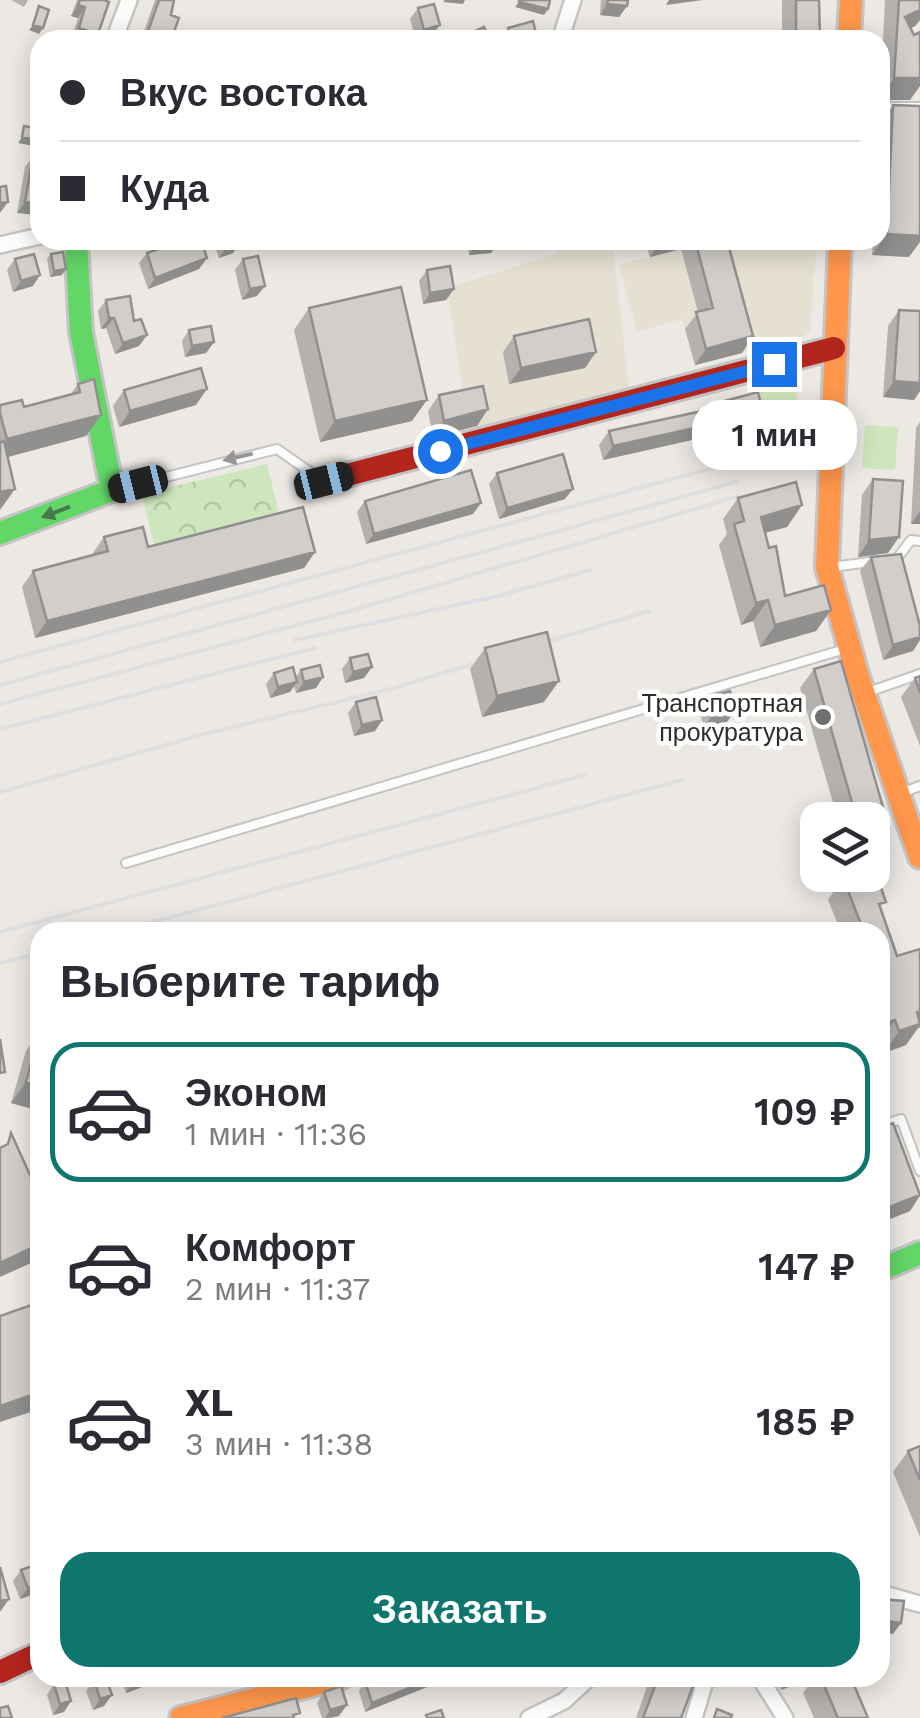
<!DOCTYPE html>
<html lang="ru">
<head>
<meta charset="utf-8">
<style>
  body { margin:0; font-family:"Work Sans",sans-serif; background:#f7f7f7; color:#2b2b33; height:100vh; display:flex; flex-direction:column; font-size:38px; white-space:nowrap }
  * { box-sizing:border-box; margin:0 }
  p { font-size:32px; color:#7c7c81 }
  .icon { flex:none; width:55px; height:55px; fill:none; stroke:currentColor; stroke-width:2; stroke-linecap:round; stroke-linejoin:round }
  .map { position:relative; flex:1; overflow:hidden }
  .drawer { position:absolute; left:30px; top:922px; width:860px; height:765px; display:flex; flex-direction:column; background:#fff; border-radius:30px; box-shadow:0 5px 25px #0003 }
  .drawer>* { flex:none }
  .top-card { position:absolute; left:30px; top:30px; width:860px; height:220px; border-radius:30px; box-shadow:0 5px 25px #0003; display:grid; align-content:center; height:220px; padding:0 30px; background:#fff }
  .fabs { position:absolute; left:800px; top:802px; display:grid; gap:20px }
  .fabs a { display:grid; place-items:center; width:90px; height:90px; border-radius:20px; background:#fff; box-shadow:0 5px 25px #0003; font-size:50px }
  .end { position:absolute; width:45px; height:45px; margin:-22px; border:12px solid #1a73e8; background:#fff; box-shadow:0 0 0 5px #fff }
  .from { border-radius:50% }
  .bubble { position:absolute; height:70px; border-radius:30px; background:#fff; box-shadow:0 5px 25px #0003; font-size:32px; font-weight:600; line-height:70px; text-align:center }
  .car { position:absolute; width:30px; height:60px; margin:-30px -15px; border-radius:12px; box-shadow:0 0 8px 2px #0007; background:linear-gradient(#222 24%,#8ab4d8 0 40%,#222 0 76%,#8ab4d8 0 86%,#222 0) }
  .top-card b { display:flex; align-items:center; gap:35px; height:95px; font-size:38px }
  .top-card b+b { border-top:2px solid #e1e1e2 }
  .top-card i { width:25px; height:25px; background:#2b2b33 }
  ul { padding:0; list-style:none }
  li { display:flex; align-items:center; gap:30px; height:140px; margin:0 20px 15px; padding:0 10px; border:5px solid transparent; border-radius:30px }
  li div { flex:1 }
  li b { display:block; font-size:38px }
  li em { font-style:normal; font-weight:600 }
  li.on { border-color:#0f766e }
  li>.icon { width:90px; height:90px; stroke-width:1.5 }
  h2 { padding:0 30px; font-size:45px; line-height:120px }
  .action { display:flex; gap:20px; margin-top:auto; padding:20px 30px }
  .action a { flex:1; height:115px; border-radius:30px; background:#0f766e; color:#fff; font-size:40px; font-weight:600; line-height:115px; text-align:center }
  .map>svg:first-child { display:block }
  .education { fill:#e6e0d3 }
  .grass { fill:#cee6be }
  .park { fill:url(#park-crowns) }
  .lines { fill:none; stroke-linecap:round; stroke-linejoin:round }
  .lane-casing { stroke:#c5c4c5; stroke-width:12 }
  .street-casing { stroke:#c5c4c5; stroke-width:20 }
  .fast-casing { stroke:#c5c4c5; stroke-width:28 }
  .slow-casing { stroke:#c5c4c5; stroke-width:28 }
  .jam-casing { stroke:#c5c4c5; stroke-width:28 }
  .lane { stroke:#fcfcfb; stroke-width:8 }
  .street { stroke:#fcfcfb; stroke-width:15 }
  .fast { stroke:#63d668; stroke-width:22 }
  .slow { stroke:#ff974d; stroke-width:22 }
  .jam { stroke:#b3261e; stroke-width:22 }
  .rail { stroke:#dfdfe1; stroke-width:4 }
  .wall { fill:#b4b1af }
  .shaded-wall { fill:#92908e }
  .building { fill:#d1cecb; stroke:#92908e; stroke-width:2.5 }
  .oneway { fill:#959594 }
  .oneway2 { fill:#467a48 }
  .route { stroke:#1a73e8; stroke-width:12 }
  .poi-dot { fill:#706f6e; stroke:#fff; stroke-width:4 }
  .labels { text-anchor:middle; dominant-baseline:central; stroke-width:9; stroke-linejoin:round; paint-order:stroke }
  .poi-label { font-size:25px; fill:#2e2e2e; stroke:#fff; text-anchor:end }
</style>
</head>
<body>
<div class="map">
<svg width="920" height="1718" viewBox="0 0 920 1718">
  <defs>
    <pattern id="park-crowns" width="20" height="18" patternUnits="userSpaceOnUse" patternTransform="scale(2.5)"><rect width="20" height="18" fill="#cee6be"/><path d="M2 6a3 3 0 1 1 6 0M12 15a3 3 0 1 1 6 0" fill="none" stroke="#b1c6a4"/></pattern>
  </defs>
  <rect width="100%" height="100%" fill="#ece8e4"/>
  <!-- education -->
  <path class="education" d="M558 240H612L629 388 478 430 472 402 465 403 447 288 558 253Z
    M645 240H796L816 252 810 330 805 336 695 365 682 319 637 332 619 265 649 257Z"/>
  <!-- grass -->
  <path class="grass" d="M798 374 795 437 762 412 752 381Z
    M865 425 898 427 895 470 862 468Z"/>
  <!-- park -->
  <path class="park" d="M267 464 282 526 157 558 142 494Z"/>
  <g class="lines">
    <defs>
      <path id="lane" d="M880 107H920
        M114 490 277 449 320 479
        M896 560 911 540 920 541
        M832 567 877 561
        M868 692 920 674
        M901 793 920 786
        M126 863 845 649
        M880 1126 901 1119 920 1171"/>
      <path id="street" d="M114 40 129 0
        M560 40 573 0
        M0 245 40 236
        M880 1593 920 1604
        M760 1678 785 1718
        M529 1718 564 1701 589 1678
        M694 1718 706 1678"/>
      <path id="fast" d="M0 533 112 490 81 332 76 240
        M880 1270 920 1253"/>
      <path id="slow" d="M849 40 851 0
        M840 240 827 567 857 674 920 857
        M181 1718 340 1678"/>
      <path id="jam" d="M324 481 834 348
        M0 1672 40 1653"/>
    </defs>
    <!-- lane casing -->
    <use href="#lane" class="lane-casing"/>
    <!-- street casing -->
    <use href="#street" class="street-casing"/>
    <!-- fast casing -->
    <use href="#fast" class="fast-casing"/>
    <!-- slow casing -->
    <use href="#slow" class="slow-casing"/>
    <!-- jam casing -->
    <use href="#jam" class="jam-casing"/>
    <!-- lane -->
    <use href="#lane" class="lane"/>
    <!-- street -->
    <use href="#street" class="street"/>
    <!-- fast -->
    <use href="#fast" class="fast"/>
    <!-- slow -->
    <use href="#slow" class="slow"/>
    <!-- jam -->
    <use href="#jam" class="jam"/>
    <!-- rail -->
    <path class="rail" d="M295 640 498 596 590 570
      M0 662 731 463
      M0 685 736 482
      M0 704 350 611 739 496
      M0 729 315 648
      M0 792 197 736 390 689 649 611
      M0 932 585 775
      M115 932 682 780
      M0 963 40 953"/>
  </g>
  <!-- wall -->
  <path class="wall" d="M11 0H28L24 7Z
    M77 0H104L98 34 94 40 71 39 78 18 71 16Z
    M155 0H174L171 15V40H141Z
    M601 0H628L627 6 619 17 600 15Z
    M782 0H819L820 40H782Z
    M885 0H920V20L915 26 911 28 910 100H880Z
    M418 8 432 36 416 40 410 19Z
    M508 28 537 37 535 40H500Z
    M893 105 909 257 872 255 873 240H880V124Z
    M40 153V214L17 213 25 167 33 156 37 157Z
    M213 240H240L241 242 233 253 219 258Z
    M467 240H499L491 253 469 255Z
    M645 240H727L742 353 695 365 685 329 698 312 681 249 650 257Z
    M147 253 207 258 199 269 148 289 139 263Z
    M51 254 62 275 50 277 47 259Z
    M15 259 33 286 13 292 7 270Z
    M243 259 257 296 242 300 235 270Z
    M427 270 454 289 446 300 423 304 419 281Z
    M106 300 134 321 147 335 139 346 115 354 106 328 101 329 98 311Z
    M309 308 412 421 320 442 294 330Z
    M899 310 920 311V391L914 400 883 397 888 326Z
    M189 330 214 342 206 353 185 357 182 341Z
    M514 336 596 352 585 368 509 384 503 352Z
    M78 384 86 436 8 457 0 510V405L24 407 70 395Z
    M124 390 196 405 119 427 113 406Z
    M439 395 488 409 477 426 433 437 428 411Z
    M706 406 754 426 603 460 599 445 609 431 702 411Z
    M920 422V524H911L916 428Z
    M497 473 565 499 499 519 489 484Z
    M873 479 888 553 858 557 862 495Z
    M738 498 802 505 787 527 765 533 785 596 831 610 816 631 760 647 753 621 741 625 719 545 727 534 723 519Z
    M365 501 473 514 366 544 357 512Z
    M104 537 148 547 315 552 304 568 35 638 22 587 33 571 93 555V553Z
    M871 557 920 626V640L913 651 883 660 860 571Z
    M485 648 544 702 482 717 470 669Z
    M350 658 372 667 364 678 345 683 342 669Z
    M814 669 889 828 875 847 872 820H838L800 688Z
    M301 670 323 677 316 688 296 693 294 686 290 692 270 698 266 684 274 673 296 677Z
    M920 676V746L901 697 915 678Z
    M706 697 727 722 704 728 699 708Z
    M356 702 382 720 375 731 354 736 348 713Z
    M843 878 881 908 897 956 920 949V1027L918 1028 906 1045 884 1053 880 1042V932H841L828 900Z
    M40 1030V1111L11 1103 26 1051Z
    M880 1128 920 1192V1196L910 1211 880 1223Z
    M920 1446V1537L893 1472 908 1451Z
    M40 1563V1592L20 1599 13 1581 21 1570Z
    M121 1678H166L126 1693Z
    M650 1678H696L681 1718H636Z
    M775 1678H805L803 1681 781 1690Z
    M814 1678H851L868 1718H814L803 1693Z
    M94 1680 104 1706 93 1710 86 1691Z
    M365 1681 427 1687 365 1712 359 1691Z
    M54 1684 64 1712 53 1715 47 1695Z
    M324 1692 339 1716 332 1718H322L317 1703Z"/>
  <!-- shaded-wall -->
  <path class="shaded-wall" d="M445 0H465L463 4 443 2Z
    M669 0H703L666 5Z
    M519 2 548 9 544 15 515 7Z
    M607 4 627 6 619 17 600 15Z
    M78 5 85 7 78 18 71 16Z
    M920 10V20L915 26 896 36 905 17Z
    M33 25 43 28 39 34 29 30Z
    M440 25 432 36 417 40 424 30Z
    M79 28 98 34 94 40 71 39Z
    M894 78H920V86L910 100H880Z
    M22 137 38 141 34 146 18 143Z
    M8 202 0 213V203Z
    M25 202 40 204 39 215 17 213Z
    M887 234 920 236V242L909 257 872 255Z
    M666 240H687L681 249 650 257 661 241Z
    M241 242 233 253 219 258 227 247Z
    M499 242 491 253 469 255 476 244Z
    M207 258 199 269 148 289 155 278Z
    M66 269 62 275 50 277 54 271Z
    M40 275 33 286 13 292 21 281Z
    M265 286 257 296 242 300 250 289Z
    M454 289 446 300 423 304 430 293Z
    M109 318H114L106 328 101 329Z
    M147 335 139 346 115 354 123 343Z
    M753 336 742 353 695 365 706 349Z
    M214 342 206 353 185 357 192 346Z
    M596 352 585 368 509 384 521 368Z
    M894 381 920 383V391L914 400 883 397Z
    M207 389 196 405 119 427 130 411Z
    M427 400 412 421 320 442 335 421Z
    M488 409 477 426 433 437 444 421Z
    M763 413 754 426 603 460 613 446Z
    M101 415 86 436 0 459V449L7 439Z
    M15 489 0 510V492Z
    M573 489 565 499 499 519 507 508Z
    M481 503 473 514 366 544 374 534Z
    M802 505 787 527 746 538 761 517Z
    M920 511V524H911Z
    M899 537 888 553 858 557 869 540Z
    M315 552 304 568 35 638 47 621Z
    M768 600 753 621 741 625 756 603Z
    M831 610 816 631 760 647 775 625Z
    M920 637V640L913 651 883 660 893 645Z
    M372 667 364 678 345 683 353 672Z
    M323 677 316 688 296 693 304 682Z
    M559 681 544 702 482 717 497 696Z
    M297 682 290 692 270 698 278 687Z
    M735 711 727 722 704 728 711 717Z
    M382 720 375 731 354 736 362 725Z
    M889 828 875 847 872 848V832Z
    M920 1011V1027L918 1028 906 1045 884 1053 899 1031 917 1012Z
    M895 1020 880 1041V1025Z
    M26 1082 40 1085V1111L11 1103Z
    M920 1195 910 1211 880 1223V1218L887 1208Z
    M40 1244V1259L0 1277V1263Z
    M40 1392V1409L0 1422V1406Z
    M40 1584V1592L20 1599 28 1588Z
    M9 1599 0 1612V1601Z
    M880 1620 901 1623 893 1634 880 1632Z
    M151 1678H166L126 1693 131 1685Z
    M434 1678 427 1687 365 1712 372 1703Z
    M790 1678H805L803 1681 781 1690Z
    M112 1695 104 1706 93 1710 100 1699Z
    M71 1701 64 1712 53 1715 60 1704Z
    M347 1705 339 1716 325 1718 330 1710Z"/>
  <!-- building -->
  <path class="building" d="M80 0H104L109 2 98 34 79 28 85 7 78 5Z
    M159 0H174L171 15 179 18 171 40H145Z
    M519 0H550L548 9 519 2Z
    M608 0H628L627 6 607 4Z
    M796 0H819L820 40H796Z
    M899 0H920V10L905 17 914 35 920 32V78H894Z
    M434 4 440 25 424 30 418 8Z
    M39 6 49 10 43 28 33 25Z
    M533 21 537 37 525 40H511L508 28Z
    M484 27 490 40H472L469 34Z
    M893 105 920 106V236L887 234Z
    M24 126 40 129 38 141 22 137Z
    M33 156 40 158V204L25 202Z
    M6 186 8 202 0 203V187Z
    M183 240H201L207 258 155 278 147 253Z
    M224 240H240L241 242 227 247Z
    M476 240H499V242L476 244Z
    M695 240H727L753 336 706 349 696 312 713 308Z
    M63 252 66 269 54 271 51 254Z
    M34 254 40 275 21 281 15 259Z
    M258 256 265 286 250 289 243 259Z
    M450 266 454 289 430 293 427 270Z
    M401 287 427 400 335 421 309 308Z
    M130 296 134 321 141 319 147 335 123 343 114 318H109L106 300Z
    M899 310 920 311V383L894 381Z
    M589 319 596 352 521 368 514 336Z
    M211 326 214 342 192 346 189 330Z
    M201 368 207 389 130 411 124 390Z
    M94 379 101 415 7 439 0 413V405L22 400 24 407 80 392 78 384Z
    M483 386 488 409 444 421 439 395Z
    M758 392 763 413 613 446 609 431 707 410 706 406Z
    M4 441 15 489 0 492V442Z
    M563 454 573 489 507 508 497 473Z
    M471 470 481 503 374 534 365 501Z
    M873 479 903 481 899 537 869 540Z
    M796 482 802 505 761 517 769 548 776 546 785 596 824 585 831 610 775 625 768 600 756 603 734 524 744 521 738 498Z
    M303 507 315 552 47 621 33 571 108 551 104 537 143 527 148 547Z
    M901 554 920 626V637L893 645 871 557Z
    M547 632 559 681 497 696 485 648Z
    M368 654 372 667 353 672 350 658Z
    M841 661 889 828 872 832V820H857L814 669Z
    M320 665 323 677 304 682 301 670Z
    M293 667 297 682 278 687 274 673Z
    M920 676V693L915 678Z
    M730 691 735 711 711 717 706 697Z
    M376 697 382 720 362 725 356 702Z
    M872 868H874L886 902 879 904 897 956 920 949V1011L917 1012 920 1024 899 1031 895 1020 880 1025V932H864L843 878 853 875H872Z
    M40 1032V1085L26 1082Z
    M0 1039 5 1072 0 1073Z
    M893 1123 920 1195 887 1208 880 1190 886 1188 880 1173V1128Z
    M11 1133 40 1197V1244L0 1263V1148L8 1144Z
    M40 1302V1392L0 1406V1316Z
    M920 1446V1480L908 1451Z
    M40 1563V1584L28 1588 21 1570Z
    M0 1567 9 1599 0 1601Z
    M880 1599 904 1601 901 1623 880 1620Z
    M100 1678H106L112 1695 100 1699 94 1680Z
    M129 1678H151L131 1685Z
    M378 1678H434L372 1703 365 1681Z
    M658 1678H696L681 1718H643Z
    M821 1678H851L868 1718H838Z
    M65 1681 71 1701 60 1704 54 1684Z
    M341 1686 347 1705 330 1710 324 1692Z
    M296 1698 300 1713 293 1715 294 1718H222Z
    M8 1706 12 1718H0V1708Z
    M717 1709 732 1715 731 1718H714Z
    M441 1710 444 1718H427L426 1715Z"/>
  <!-- one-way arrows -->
  <defs><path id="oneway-solid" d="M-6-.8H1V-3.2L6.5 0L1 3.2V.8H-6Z" transform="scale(2.5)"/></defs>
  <use class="oneway" href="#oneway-solid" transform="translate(238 457) rotate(167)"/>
  <use class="oneway2" href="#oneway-solid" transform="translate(56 512) rotate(159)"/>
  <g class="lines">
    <!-- route -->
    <path class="route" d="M440 451 774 364"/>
  </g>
  <!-- markers -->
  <circle class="poi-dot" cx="823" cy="717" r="10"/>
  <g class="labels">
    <!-- poi labels -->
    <g class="poi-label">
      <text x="803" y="703">Транспортная<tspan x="803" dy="29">прокуратура</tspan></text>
    </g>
  </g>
</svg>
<div class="fabs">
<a><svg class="icon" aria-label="layers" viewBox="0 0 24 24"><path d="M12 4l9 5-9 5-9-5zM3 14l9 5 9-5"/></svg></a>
</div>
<i class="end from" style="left:440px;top:451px"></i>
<i class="end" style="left:774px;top:364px"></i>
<div class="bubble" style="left:692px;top:400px;width:165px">1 мин</div>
<i class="car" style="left:324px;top:481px;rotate:76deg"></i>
<i class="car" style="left:138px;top:484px;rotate:256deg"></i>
<div class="top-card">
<b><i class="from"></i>Вкус востока</b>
<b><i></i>Куда</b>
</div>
<section class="drawer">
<h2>Выберите тариф</h2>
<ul>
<li class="on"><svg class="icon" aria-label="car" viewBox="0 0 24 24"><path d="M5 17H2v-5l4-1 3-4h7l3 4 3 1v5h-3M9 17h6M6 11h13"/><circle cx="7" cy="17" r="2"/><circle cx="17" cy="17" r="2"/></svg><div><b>Эконом</b><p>1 мин · 11:36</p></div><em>109 ₽</em></li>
<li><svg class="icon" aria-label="car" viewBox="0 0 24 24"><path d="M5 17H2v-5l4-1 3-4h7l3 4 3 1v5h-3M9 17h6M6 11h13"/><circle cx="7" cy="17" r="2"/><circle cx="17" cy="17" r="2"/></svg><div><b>Комфорт</b><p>2 мин · 11:37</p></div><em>147 ₽</em></li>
<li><svg class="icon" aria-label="car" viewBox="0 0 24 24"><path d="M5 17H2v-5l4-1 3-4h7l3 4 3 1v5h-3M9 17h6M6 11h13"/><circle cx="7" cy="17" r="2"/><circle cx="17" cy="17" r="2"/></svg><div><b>XL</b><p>3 мин · 11:38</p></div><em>185 ₽</em></li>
</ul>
<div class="action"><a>Заказать</a></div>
</section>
</div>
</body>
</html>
